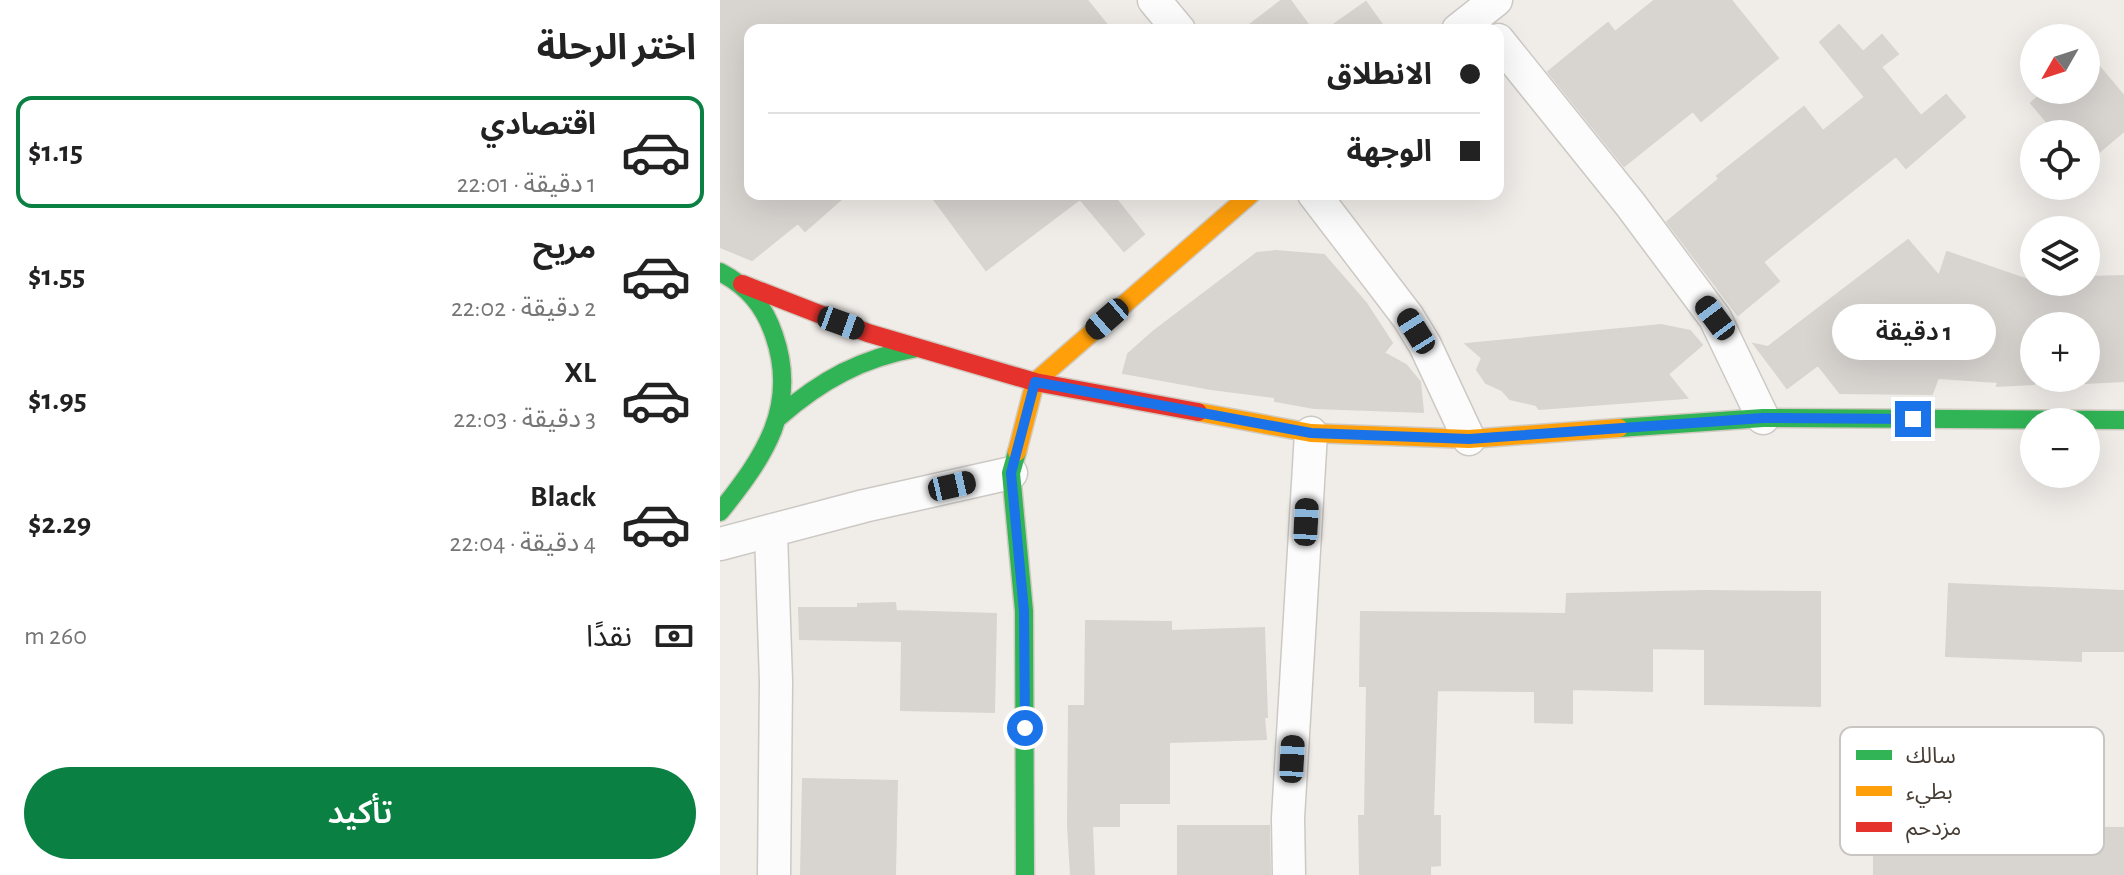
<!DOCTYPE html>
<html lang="ar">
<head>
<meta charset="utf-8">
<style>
  body { margin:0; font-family:"Alegreya Sans","Noto Sans Arabic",sans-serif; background:#f2f2f2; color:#222; direction:rtl; height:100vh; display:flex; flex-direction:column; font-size:30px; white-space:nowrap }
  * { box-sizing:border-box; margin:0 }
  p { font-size:26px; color:#767676 }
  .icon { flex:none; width:44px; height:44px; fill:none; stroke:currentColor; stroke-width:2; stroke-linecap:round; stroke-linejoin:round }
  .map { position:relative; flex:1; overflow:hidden; direction:ltr }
  .drawer { display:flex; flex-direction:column; background:#fff; width:720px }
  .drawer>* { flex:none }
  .hud { position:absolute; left:24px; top:24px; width:760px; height:176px; border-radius:16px; box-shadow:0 8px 32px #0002; direction:rtl; display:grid; align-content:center; height:176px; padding:0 24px; background:#fff }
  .needle { width:52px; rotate:231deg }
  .controls { position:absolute; left:1300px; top:24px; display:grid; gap:16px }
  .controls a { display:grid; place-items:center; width:80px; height:80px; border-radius:50%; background:#fff; box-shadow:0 8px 32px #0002; font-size:40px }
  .end { position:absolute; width:36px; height:36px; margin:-18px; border:10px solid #1a73e8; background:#fff; box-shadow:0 0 0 4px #fff }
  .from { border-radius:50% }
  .bubble { position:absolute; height:56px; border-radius:28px; background:#fff; box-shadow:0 8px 32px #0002; font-size:26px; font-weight:600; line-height:56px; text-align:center; direction:rtl }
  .car { position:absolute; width:24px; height:48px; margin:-24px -12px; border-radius:10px; box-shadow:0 0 6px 2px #0007; background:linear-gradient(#222 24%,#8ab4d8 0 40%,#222 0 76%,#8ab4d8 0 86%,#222 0) }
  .hud b { display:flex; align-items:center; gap:28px; height:76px; font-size:30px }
  .hud b+b { border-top:2px solid #e0e0e0 }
  .hud i { width:20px; height:20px; background:#222 }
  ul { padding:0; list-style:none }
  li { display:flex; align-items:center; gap:24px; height:112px; margin:0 16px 12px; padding:0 8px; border:4px solid transparent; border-radius:16px }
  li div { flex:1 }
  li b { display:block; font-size:30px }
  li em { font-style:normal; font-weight:600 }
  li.selected { border-color:#0b8043 }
  li>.icon { width:72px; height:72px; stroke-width:1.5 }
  h2 { padding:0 24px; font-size:36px; line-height:96px }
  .pay { display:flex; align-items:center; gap:20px; height:88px; padding:0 24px; font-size:30px }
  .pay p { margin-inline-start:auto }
  .cta { display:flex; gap:16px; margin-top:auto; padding:16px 24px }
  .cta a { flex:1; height:92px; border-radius:48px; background:#0b8043; color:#fff; font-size:32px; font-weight:600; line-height:92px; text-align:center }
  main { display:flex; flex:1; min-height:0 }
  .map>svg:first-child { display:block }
  .building { fill:#d8d4d0; stroke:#d8d4cf; stroke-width:2 }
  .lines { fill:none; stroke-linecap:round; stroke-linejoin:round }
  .street-casing { stroke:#ccc9c5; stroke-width:35 }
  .fast-casing { stroke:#d1cac1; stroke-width:21 }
  .slow-casing { stroke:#d1cac1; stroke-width:21 }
  .jam-casing { stroke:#d1cac1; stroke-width:21 }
  .street { stroke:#fdfcfc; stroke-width:32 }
  .fast { stroke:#30b455; stroke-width:18 }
  .slow { stroke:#ff9f0a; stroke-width:18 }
  .jam { stroke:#e5322d; stroke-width:18 }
  .route { stroke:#1a73e8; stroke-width:10 }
  .key { fill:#fff; stroke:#c8c5c2; stroke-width:2 }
  .key-label { font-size:22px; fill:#463d35 }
</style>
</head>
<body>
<main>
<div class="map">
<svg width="1404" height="875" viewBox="0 0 1404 875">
  <rect width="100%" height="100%" fill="#f0ede9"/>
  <!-- building -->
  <path class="building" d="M0 0H367L391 30H30V194H127L85 231 78 223 32 260 0 247Z
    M562 0H570L592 30H523Z
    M935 0H1011L1058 58 981 121 973 111 904 166 828 72 888 23 895 32Z
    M646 2 666 30H606Z
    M1119 25 1143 52 1162 35 1178 54 1161 67 1201 116 1226 95 1245 117 1186 168 1176 156 1043 262 1059 281 1018 315 947 222 999 179 997 176 1084 107 1103 131 1145 97 1100 42Z
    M1366 51 1404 96V131L1366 163V134H1337L1311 103 1326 90H1366Z
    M210 194H392L424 234 404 251 360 199 266 270Z
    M1188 240 1219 276 1227 252 1314 282H1366V277L1404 276V381L1366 383V326H1314V384L1277 386 1278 382 1218 378 1212 394 1120 393 1098 365 1067 388 1034 344 1048 347Z
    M556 251 604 255 646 303 672 343 664 353 686 365 700 382 703 412 594 408 555 401V397L491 389 403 373 408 354 434 331 537 253Z
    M941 325 970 331 982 345 948 374 967 398 819 409 816 405 790 399 782 390 766 383 757 370 762 358 746 344Z
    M1229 584 1404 591V651H1361V661L1226 656Z
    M985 591 1100 592V706L985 704V649L932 648V691L852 689V723L815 722V691L717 690 713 816H720V865L710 866V875H640L639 816H645L647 686H640L641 612 846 614 847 594Z
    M175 603 176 611 276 614 274 712 181 710 182 641 80 639 79 608H138V604Z
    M366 621 451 622V631L544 628 547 717H544L546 739 449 742V803H399V826H372L374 875H351L348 826 349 706H365Z
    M1227 743H1268V767L1261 768V827L1404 828V875H1154V852H1228Z
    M83 779 177 781 175 875H81Z
    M458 826H549L550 875H458Z"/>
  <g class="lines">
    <defs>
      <path id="street" d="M434 0 459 30
        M738 30 776 0
        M778 40 910 204 995 318 1043 418
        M594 194 688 317 705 345 749 439
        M51 533 56 682 54 875
        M0 544 144 506 291 473
        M569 875 568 818 591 433"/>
      <path id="fast" d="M0 272C27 286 44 305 54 335 79 407 44 457 0 512
        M59 417C101 380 142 358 197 348
        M899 428 1043 418 1404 420
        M297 452 291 473 304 611 305 875"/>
      <path id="slow" d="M478 412 591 433 749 439 899 428
        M297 452 315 382 531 194"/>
      <path id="jam" d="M22 284 148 333 315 382 478 412"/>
    </defs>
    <!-- street casing -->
    <use href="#street" class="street-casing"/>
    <!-- fast casing -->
    <use href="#fast" class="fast-casing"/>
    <!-- slow casing -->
    <use href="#slow" class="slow-casing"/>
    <!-- jam casing -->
    <use href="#jam" class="jam-casing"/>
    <!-- street -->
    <use href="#street" class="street"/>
    <!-- fast -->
    <use href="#fast" class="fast"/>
    <!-- slow -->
    <use href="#slow" class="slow"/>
    <!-- jam -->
    <use href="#jam" class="jam"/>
  </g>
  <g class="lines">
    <!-- route -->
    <path class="route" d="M305 728 304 611 291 473 315 382 591 433 749 439 1043 418 1193 419"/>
  </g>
  <!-- legend -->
  <rect x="1120" y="727" width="264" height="128" rx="12" class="key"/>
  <rect x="1136" y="750" width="36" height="10" fill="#30b455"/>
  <rect x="1136" y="786" width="36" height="10" fill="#ff9f0a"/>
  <rect x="1136" y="822" width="36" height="10" fill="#e5322d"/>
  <g class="key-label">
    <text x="1186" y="763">سالك</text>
    <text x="1186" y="799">بطيء</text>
    <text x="1186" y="835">مزدحم</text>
  </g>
</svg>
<div class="controls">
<a><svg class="needle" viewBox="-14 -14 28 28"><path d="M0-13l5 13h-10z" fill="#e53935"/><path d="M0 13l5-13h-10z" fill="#767676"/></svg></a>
<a><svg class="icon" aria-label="locate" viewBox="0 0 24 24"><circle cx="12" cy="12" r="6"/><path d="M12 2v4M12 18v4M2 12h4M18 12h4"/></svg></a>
<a><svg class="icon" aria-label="layers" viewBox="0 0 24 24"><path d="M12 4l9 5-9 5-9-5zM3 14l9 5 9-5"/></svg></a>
<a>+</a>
<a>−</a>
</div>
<i class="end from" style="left:305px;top:728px"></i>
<i class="end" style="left:1193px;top:419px"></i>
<div class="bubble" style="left:1112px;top:304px;width:164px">1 دقيقة</div>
<i class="car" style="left:995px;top:318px;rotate:323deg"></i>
<i class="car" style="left:387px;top:319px;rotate:229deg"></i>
<i class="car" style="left:121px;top:323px;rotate:110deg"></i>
<i class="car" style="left:696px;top:331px;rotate:328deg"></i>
<i class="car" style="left:232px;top:486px;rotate:77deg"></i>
<i class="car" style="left:586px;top:522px;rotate:3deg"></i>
<i class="car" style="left:572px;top:759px;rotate:3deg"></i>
<div class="hud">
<b><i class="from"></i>الانطلاق</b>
<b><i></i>الوجهة</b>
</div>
</div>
<section class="drawer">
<h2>اختر الرحلة</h2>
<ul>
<li class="selected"><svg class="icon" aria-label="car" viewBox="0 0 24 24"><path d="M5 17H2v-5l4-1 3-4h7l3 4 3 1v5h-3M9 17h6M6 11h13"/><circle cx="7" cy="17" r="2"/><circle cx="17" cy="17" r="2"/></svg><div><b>اقتصادي</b><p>1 دقيقة · 22:01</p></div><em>$1.15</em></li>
<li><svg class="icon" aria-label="car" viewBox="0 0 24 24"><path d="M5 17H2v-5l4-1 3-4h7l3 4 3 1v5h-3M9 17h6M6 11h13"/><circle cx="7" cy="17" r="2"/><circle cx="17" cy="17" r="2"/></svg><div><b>مريح</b><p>2 دقيقة · 22:02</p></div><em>$1.55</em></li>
<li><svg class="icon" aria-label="car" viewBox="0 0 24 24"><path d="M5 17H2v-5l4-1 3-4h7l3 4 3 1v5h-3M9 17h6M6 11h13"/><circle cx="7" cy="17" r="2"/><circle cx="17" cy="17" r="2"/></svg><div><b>XL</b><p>3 دقيقة · 22:03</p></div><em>$1.95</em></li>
<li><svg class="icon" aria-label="car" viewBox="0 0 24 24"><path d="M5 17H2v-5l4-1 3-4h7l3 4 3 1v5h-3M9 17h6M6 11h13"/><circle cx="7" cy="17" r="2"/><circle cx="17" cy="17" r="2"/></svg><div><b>Black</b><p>4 دقيقة · 22:04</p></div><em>$2.29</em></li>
</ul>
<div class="pay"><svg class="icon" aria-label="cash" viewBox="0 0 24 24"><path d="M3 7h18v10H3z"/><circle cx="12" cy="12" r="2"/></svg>نقدًا<p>260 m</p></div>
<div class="cta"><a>تأكيد</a></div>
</section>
</main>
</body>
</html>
